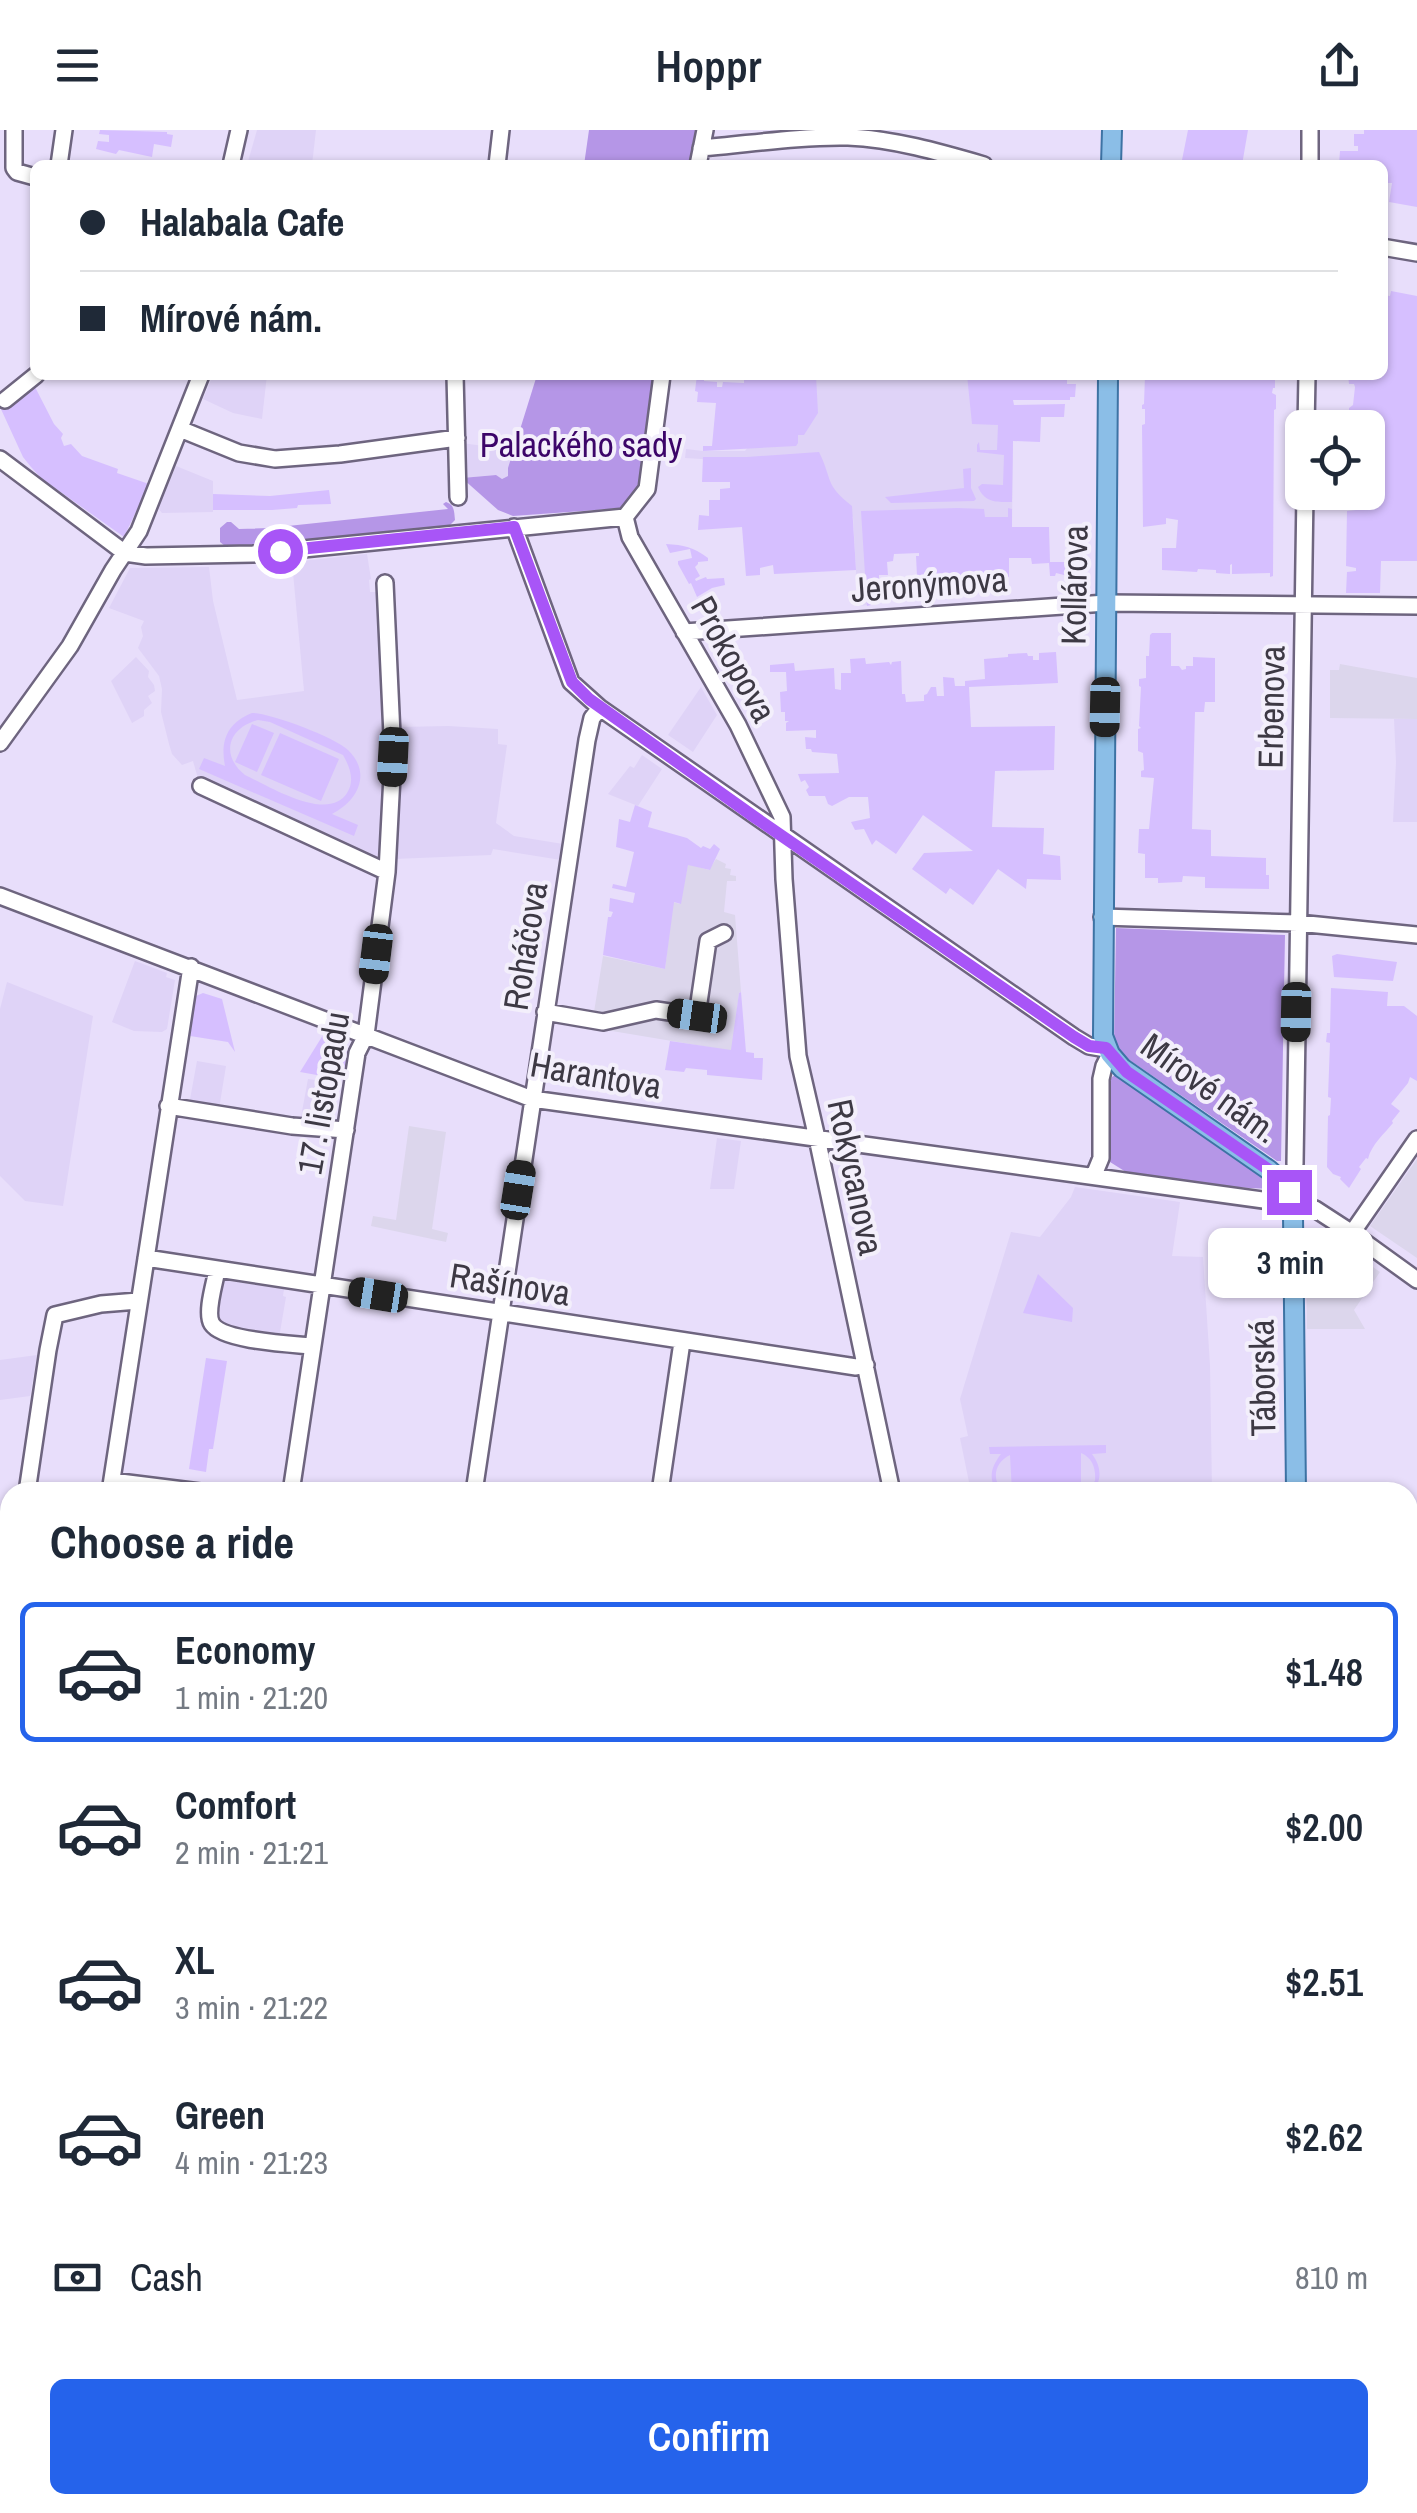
<!DOCTYPE html>
<html lang="en">
<head>
<meta charset="utf-8">
<style>
  body { margin:0; font-family:"Archivo Narrow",sans-serif; background:#f6f6f7; color:#1f2937; height:100vh; display:flex; flex-direction:column; font-size:38px; white-space:nowrap }
  * { box-sizing:border-box; margin:0 }
  p { font-size:32px; color:#747a83 }
  .icon { flex:none; width:55px; height:55px; fill:none; stroke:currentColor; stroke-width:2; stroke-linecap:round; stroke-linejoin:round }
  .map { position:relative; flex:1; overflow:hidden }
  .panel { position:absolute; left:0px; top:1352px; width:1418px; height:1032px; display:flex; flex-direction:column; background:#fff; border-radius:30px 30px 0 0; box-shadow:0 2px 8px #0004 }
  .panel>* { flex:none }
  .banner { position:absolute; left:30px; top:30px; width:1358px; height:220px; border-radius:15px; box-shadow:0 2px 8px #0004; display:grid; align-content:center; height:220px; padding:0 50px; background:#fff }
  .fabs { position:absolute; left:1285px; top:280px; display:grid; gap:20px }
  .fabs a { display:grid; place-items:center; width:100px; height:100px; border-radius:15px; background:#fff; box-shadow:0 2px 8px #0004; font-size:50px }
  .end { position:absolute; width:45px; height:45px; margin:-22px; border:12px solid #a855f7; background:#fff; box-shadow:0 0 0 5px #fff }
  .from { border-radius:50% }
  .bubble { position:absolute; height:70px; border-radius:15px; background:#fff; box-shadow:0 2px 8px #0004; font-size:32px; font-weight:600; line-height:70px; text-align:center }
  .car { position:absolute; width:30px; height:60px; margin:-30px -15px; border-radius:12px; box-shadow:0 0 8px 2px #0007; background:linear-gradient(#222 24%,#8ab4d8 0 40%,#222 0 76%,#8ab4d8 0 86%,#222 0) }
  .banner b { display:flex; align-items:center; gap:35px; height:95px; font-size:38px }
  .banner b+b { border-top:2px solid #e0e1e3 }
  .banner i { width:25px; height:25px; background:#1f2937 }
  ul { padding:0; list-style:none }
  li { display:flex; align-items:center; gap:30px; height:140px; margin:0 20px 15px; padding:0 30px; border:5px solid transparent; border-radius:15px }
  li div { flex:1 }
  li b { display:block; font-size:38px }
  li em { font-style:normal; font-weight:600 }
  li.on { border-color:#2563eb }
  li>.icon { width:90px; height:90px; stroke-width:1.5 }
  h2 { padding:0 50px; font-size:45px; line-height:120px }
  .pay { display:flex; align-items:center; gap:25px; height:110px; padding:0 50px; font-size:38px }
  .pay p { margin-inline-start:auto }
  .primary-button { display:flex; gap:20px; margin-top:auto; padding:20px 50px }
  .primary-button a { flex:1; height:115px; border-radius:15px; background:#2563eb; color:#fff; font-size:40px; font-weight:600; line-height:115px; text-align:center }
  header { display:flex; justify-content:space-between; align-items:center; height:130px; padding:0 50px; background:#fff; font-size:45px; font-weight:600 }
  .map>svg:first-child { display:block }
  .built { fill:#dfd3f7 }
  .industrial { fill:#dcd6ec }
  .green { fill:#d6bfff; fill-rule:evenodd }
  .forest { fill:#b596e7 }
  .lines { fill:none; stroke-linecap:round; stroke-linejoin:round }
  .stream { stroke:#47ceea; stroke-width:4 }
  .minor-casing { stroke:#6e657f; stroke-width:20 }
  .major-casing { stroke:#3d73a4; stroke-width:22 }
  .minor { stroke:#fff; stroke-width:15 }
  .major { stroke:#8bbee7; stroke-width:18 }
  .rail-casing { stroke:#5e5867; stroke-width:8 }
  .rail { stroke:#f3effb; stroke-width:4; stroke-dasharray:11; stroke-linecap:butt }
  .route { stroke:#a855f7; stroke-width:12 }
  .labels { text-anchor:middle; dominant-baseline:central; stroke-width:8; stroke-linejoin:round; paint-order:stroke }
  .park-label { font-size:35px; fill:#3c0569; stroke:#f3effb }
  .street-label { font-size:35px; fill:#3d3944; stroke:#f3effb }
</style>
</head>
<body>
<header><svg class="icon" aria-label="menu" viewBox="0 0 24 24"><path d="M4 6h16M4 12h16M4 18h16"/></svg>Hoppr<svg class="icon" aria-label="share" viewBox="0 0 24 24"><path d="M12 15V3M7 8l5-5 5 5M5 13v7h14v-7"/></svg></header>
<div class="map">
<svg width="1417" height="2383" viewBox="0 0 1417 2383">
  <rect width="100%" height="100%" fill="#e8defb"/>
  <!-- built -->
  <path class="built" d="M257 0H316L312 35H247Z
    M213 245H267L262 289 233 283 203 269Z
    M787 245H1014V248H999L998 310 1013 311 1012 397 867 392 871 475 858 476 853 387 741 340 702 329 685 328 686 319 703 321H745L786 268Z
    M461 313 500 318 513 322 508 346 502 349 495 345 462 348Z
    M176 336 213 351V382L162 383 158 378Z
    M367 424 371 449 369 450 370 462H378L379 476 385 610 382 611V616H385L381 724 375 727 197 645 193 631 182 635 172 624 169 614 161 582 162 559 159 546 138 518 143 506 141 497 144 491 109 478 130 438 209 437 213 471 237 570 304 561 292 432Z
    M136 527 149 541 148 547 154 555 155 561 148 566 152 573 144 580V586L132 593 111 551Z
    M701 557 717 585 693 622 668 605Z
    M1394 589H1417V692H1393L1396 632Z
    M448 596 498 599V614L507 615 496 693 514 706 563 714 561 730 493 719 491 725 394 729 399 660V597Z
    M642 625 662 639 638 676 608 664 630 636 634 638Z
    M135 831 167 843 166 847 175 850 167 899 162 902 134 901 112 892Z
    M7 852 93 886 63 1076 25 1071 0 1046V879Z
    M197 931 226 936 219 979 189 975Z
    M308 949 337 953 332 991 301 987Z
    M717 1008 741 1011 734 1059H710Z
    M1075 1057 1180 1072 1172 1126 1203 1127 1210 1235 1212 1360 1196 1362H971L960 1308 968 1306 960 1269 1011 1102 1040 1107 1071 1067Z
    M223 1150 284 1159 283 1166 286 1167 279 1208 226 1199 214 1187 220 1155Z
    M37 1225 30 1266 0 1270V1230Z
    M0 1436 10 1441V1749L0 1752Z"/>
  <!-- industrial -->
  <path class="industrial" d="M1340 534 1417 548V589L1330 588V540H1339Z
    M716 729 726 734 725 738 731 739 730 745 736 746V751H727L724 782 735 785 741 862 739 863 732 921 552 891 553 874 594 882 603 826 665 839 673 772 680 774 688 734 709 740Z
    M409 996 446 1002 432 1099 448 1103 446 1112 371 1096 373 1086 396 1090Z
    M1417 1029V1128L1370 1096Z
    M1340 1114 1380 1142 1354 1180 1365 1199H1307L1306 1140H1319L1335 1123Z"/>
  <!-- green -->
  <path class="green" d="M100 0 167 2V4L173 5 171 17 154 14 152 27 119 20 116 24 96 19 98 11 109 12V5L99 4Z
    M1188 0H1248L1242 35H1181Z
    M1364 0H1417V77L1389 72 1392 53H1383L1382 35H1365L1364 30 1359 35 1339 34 1340 21H1358V16H1354V4H1364Z
    M1391 161 1417 166V431H1381L1380 463H1346L1347 442 1356 441V438L1346 436 1347 381 1356 380V371H1348V363L1368 362V298L1349 297V278L1353 275 1355 257 1354 254H1349L1348 245H1382L1383 165 1390 166Z
    M697 245H704V251L717 252V257H722L723 252 744 253V248L816 245 818 283 804 305H798V313L796 316 703 321V316H712L716 273 697 272 698 262 695 261Z
    M967 245H1067V254H1076L1075 267H1070V270H1013L1014 275 1065 274 1064 287H1041L1040 312 1013 311 1012 372C996 372 985 373 978 357L982 354 1003 355 1004 325 977 322V315L979 312 980 320H997L998 295 972 294Z
    M1145 245H1275V258H1273L1272 263 1276 265V279L1274 280 1273 446 1270 447V443L1232 444V434L1230 435V444L1216 443V440L1198 439 1197 442 1162 440V418H1176L1178 390 1166 388V394L1143 397 1142 295 1145 294V279H1142V275L1144 274Z
    M35 257 54 294 63 304 61 308 64 316 71 314 82 326 118 339 117 343 149 354 124 407 41 348 31 337 23 327 0 277Z
    M819 322C833 350 824 354 852 376L856 440 774 444 773 435 760 438V445L746 446 742 397 698 400 699 385 709 386V370H720V359L730 358V352H702L703 327H747Z
    M971 338V358L976 369 974 371 891 373 885 367 964 358 963 339Z
    M329 360 331 374 298 375 297 378 272 380H213V364L270 366Z
    M957 378 984 379 985 387H1008V378L1012 379V397H1049L1050 432H1067L1068 446 1056 443 1055 446H1050L1049 433 1032 434 1031 428H1009V447L1002 448 1001 445 995 448 994 446 992 448 910 452V447L917 446 916 426H919V423L894 424 893 431 887 432 888 445H879V454H870L871 475 867 476 861 381Z
    M666 414C684 415 693 417 708 428V431L698 432V434L695 437 700 446 695 449 696 451 706 447 707 449 724 448 725 455 712 458 697 467 691 453 689 454 678 434V431L692 428 690 419 670 423Z
    M1152 503H1171V536H1179L1182 540 1186 539V536H1193V527L1215 528V572H1205L1204 582H1195L1192 699 1211 700V726L1266 728V745H1269V759L1205 758V747L1183 746 1182 752 1158 753V748H1145V724L1138 723 1139 699H1149L1154 648 1141 647V641L1144 640 1143 623 1138 621V599L1141 598 1139 596 1141 557 1139 556V549L1146 548V526H1149L1150 505Z
    M1056 522 1058 553 969 557 971 597 1055 596 1054 640 995 641 992 697 1044 698 1043 724 1060 726 1061 750 1027 749 1026 759 998 739 973 775 950 758 946 764 912 739 924 723 973 721 923 685 896 724 876 710 872 715 864 699 855 700 851 692 870 688 868 667H849L832 676 828 674 825 666H809L806 660 809 657 805 650 801 652 798 644 839 643 837 624 812 622 811 619H806L805 607 816 608V600L786 601V593L789 591H785V582H781L780 562 787 561 786 542H770V535L794 533 795 541 834 538 835 559 841 560V543H851L850 529 865 528 866 534 889 532 891 535 892 532 901 531 902 564H905L906 572 924 571V565L927 564 931 557H936L937 566H944L943 547 954 548 955 556H965V551L985 549 984 529 1008 527V524L1027 523 1028 526H1033V530H1039V523Z
    M252 583C270 583 334 607 348 620 372 643 358 671 332 684L358 695 354 706 199 639 204 628 225 636C220 611 227 593 252 583ZM258 590 270 592 343 625C350 637 355 651 347 663 328 693 269 656 245 645 220 625 228 598 258 590Z
    M252 594 274 603 257 642 235 632Z
    M280 603 339 629 321 671 261 645Z
    M635 675 652 682 648 697 687 708 701 718 703 716 710 719 714 714 720 719 710 740 688 735 681 774 674 772 665 839 603 825 608 787H611L613 782 609 781 610 768 633 773 635 763 612 758 613 754 626 757 634 722 616 717 619 689 630 692Z
    M1337 824 1397 832 1393 851 1334 847 1332 826Z
    M1331 858 1388 862 1387 876H1404L1417 886V951L1410 947 1408 953 1391 974 1400 981 1392 991 1393 993C1385 1003 1371 1015 1368 1029L1366 1028 1359 1037 1361 1039 1349 1058 1340 1049 1341 1047 1333 1044 1327 1037 1328 986 1330 985 1331 968 1328 967 1330 913 1326 912 1327 903H1330Z
    M741 862 746 922 754 923V928H763L762 950 707 945V940L686 938 684 942 665 940 670 911 731 920 739 863Z
    M203 863 222 869 235 922 228 912 190 906 196 866Z
    M323 905 348 915 345 950 300 942Z
    M1038 1144 1073 1178 1072 1192 1023 1183Z
    M206 1228 227 1231 213 1319H209L206 1342 189 1339Z
    M1106 1315V1323L1092 1324C1101 1336 1103 1350 1092 1362H1083L1095 1351C1096 1339 1093 1328 1081 1323V1362H1012L1010 1325C994 1333 991 1350 1004 1362H997C988 1348 991 1337 1001 1324H990L989 1317Z"/>
  <!-- forest -->
  <path class="forest" d="M589 0H698L692 35H584Z
    M537 245H656L639 359 624 378 513 386 498 380 462 348 496 345 502 349 508 346V338Z
    M446 372C455 375 454 382 455 390L449 396 253 416H225L220 412V398L227 392H231L239 399 269 398 448 379 443 374Z
    M1116 798 1285 805 1281 1031H1277L1122 925 1114 915Z
    M1115 945 1244 1034 1265 1049 1271 1059 1229 1057 1126 1042 1110 1032V951L1112 947Z
    M1417 2061V2383H1104L1101 2375H1408V2064Z
    M0 2190H10V2375H935L933 2383H0Z"/>
  <g class="lines">
    <!-- stream -->
    <path class="stream" d="M1082 2375 1085 2383"/>
    <defs>
      <path id="minor" d="M14 0V38L17 42 35 47
        M701 18C750 14 799 6 848 7 894 9 939 22 984 35
        M59 35 64 0
        M231 35 239 0
        M497 35 501 0
        M698 35 705 0
        M1310 35V0
        M1382 117 1417 123
        M455 245 458 367
        M5 270 36 245
        M1306 298 1307 245
        M180 299 239 323 275 329 340 324 457 308
        M0 329 125 423 146 426 253 424 625 387
        M625 387 630 407 738 595 782 687 784 749 798 926 817 1008 892 1362
        M625 387 647 359 662 245
        M514 397 571 552 600 578 1074 907 1089 916 1106 919
        M684 502 1106 473 1417 476
        M0 613 70 516 113 440 139 401 201 245
        M201 656 387 742
        M0 766 532 969 1306 1076 1315 1079 1352 1103 1417 1150
        M1102 787 1298 793 1417 805
        M545 882 603 892 656 880 697 886 708 811 724 803
        M168 976 292 996 346 1000
        M1295 1034 1305 362
        M1094 1045 1101 1028V949L1104 936 1110 924
        M1352 1103 1417 1009
        M146 1128 856 1237 866 1235
        M217 1140C215 1152 205 1183 212 1194 223 1211 291 1214 312 1216
        M112 1351 200 1362
        M27 1362 48 1220 55 1185 101 1174 138 1171
        M110 1362 191 837
        M291 1362 357 923 366 905 387 742 393 627 385 453
        M474 1362 587 610 592 588 600 578
        M660 1362 682 1212
        M1408 1436 1417 1435
        M4 1480 10 1482
        M1408 1591 1417 1597
        M1408 1720 1417 1717
        M0 1796 10 1793
        M0 1910H10
        M1408 2007 1417 2005
        M0 2044H10
        M0 2099 10 2098
        M0 2190H10
        M924 2383 925 2375"/>
      <path id="major" d="M1111 35 1112 0
        M1108 245 1103 906 1110 924 1122 938 1269 1040C1285 1053 1291 1065 1293 1085L1296 1362
        M1408 1483 1417 1484
        M0 1782 10 1779"/>
    </defs>
    <!-- minor casing -->
    <use href="#minor" class="minor-casing"/>
    <!-- major casing -->
    <use href="#major" class="major-casing"/>
    <!-- minor -->
    <use href="#minor" class="minor"/>
    <!-- major -->
    <use href="#major" class="major"/>
    <defs>
      <path id="rail" d="M1408 1384H1417
        M0 1763 10 1759"/>
    </defs>
    <!-- rail casing -->
    <use href="#rail" class="rail-casing"/>
    <!-- rail -->
    <use href="#rail" class="rail"/>
  </g>
  <g class="lines">
    <!-- route -->
    <path class="route" d="M280 421 514 397 572 552 589 569 753 686 1074 907 1089 916 1106 918 1127 942 1269 1040 1279 1048 1289 1062"/>
  </g>
  <g class="labels">
    <!-- park labels -->
    <g class="park-label">
      <text x="581" y="314">Palackého sady</text>
    </g>
    <!-- street labels -->
    <g class="street-label">
      <text transform="translate(929 454) rotate(-4)">Jeronýmova</text>
      <text transform="translate(1074 455) rotate(-89)">Kollárova</text>
      <text transform="translate(734 529) rotate(61)">Prokopova</text>
      <text transform="translate(1271 577) rotate(-89)">Erbenova</text>
      <text transform="translate(525 816) rotate(-81)">Roháčova</text>
      <text transform="translate(596 945) rotate(10)">Harantova</text>
      <text transform="translate(1210 958) rotate(36)">Mírové nám.</text>
      <text transform="translate(323 963) rotate(-80)">17. listopadu</text>
      <text transform="translate(856 1047) rotate(78)">Rokycanova</text>
      <text transform="translate(510 1154) rotate(9)">Rašínova</text>
      <text transform="translate(1262 1248) rotate(-91)">Táborská</text>
    </g>
  </g>
</svg>
<div class="fabs">
<a><svg class="icon" aria-label="locate" viewBox="0 0 24 24"><circle cx="12" cy="12" r="6"/><path d="M12 2v4M12 18v4M2 12h4M18 12h4"/></svg></a>
</div>
<i class="end from" style="left:280px;top:421px"></i>
<i class="end" style="left:1289px;top:1062px"></i>
<div class="bubble" style="left:1208px;top:1098px;width:165px">3 min</div>
<i class="car" style="left:1105px;top:577px;rotate:181deg"></i>
<i class="car" style="left:393px;top:627px;rotate:183deg"></i>
<i class="car" style="left:376px;top:824px;rotate:187deg"></i>
<i class="car" style="left:1296px;top:882px;rotate:181deg"></i>
<i class="car" style="left:697px;top:886px;rotate:278deg"></i>
<i class="car" style="left:518px;top:1060px;rotate:9deg"></i>
<i class="car" style="left:378px;top:1165px;rotate:279deg"></i>
<div class="banner">
<b><i class="from"></i>Halabala Cafe</b>
<b><i></i>Mírové nám.</b>
</div>
<section class="panel">
<h2>Choose a ride</h2>
<ul>
<li class="on"><svg class="icon" aria-label="car" viewBox="0 0 24 24"><path d="M5 17H2v-5l4-1 3-4h7l3 4 3 1v5h-3M9 17h6M6 11h13"/><circle cx="7" cy="17" r="2"/><circle cx="17" cy="17" r="2"/></svg><div><b>Economy</b><p>1 min · 21:20</p></div><em>$1.48</em></li>
<li><svg class="icon" aria-label="car" viewBox="0 0 24 24"><path d="M5 17H2v-5l4-1 3-4h7l3 4 3 1v5h-3M9 17h6M6 11h13"/><circle cx="7" cy="17" r="2"/><circle cx="17" cy="17" r="2"/></svg><div><b>Comfort</b><p>2 min · 21:21</p></div><em>$2.00</em></li>
<li><svg class="icon" aria-label="car" viewBox="0 0 24 24"><path d="M5 17H2v-5l4-1 3-4h7l3 4 3 1v5h-3M9 17h6M6 11h13"/><circle cx="7" cy="17" r="2"/><circle cx="17" cy="17" r="2"/></svg><div><b>XL</b><p>3 min · 21:22</p></div><em>$2.51</em></li>
<li><svg class="icon" aria-label="car" viewBox="0 0 24 24"><path d="M5 17H2v-5l4-1 3-4h7l3 4 3 1v5h-3M9 17h6M6 11h13"/><circle cx="7" cy="17" r="2"/><circle cx="17" cy="17" r="2"/></svg><div><b>Green</b><p>4 min · 21:23</p></div><em>$2.62</em></li>
</ul>
<div class="pay"><svg class="icon" aria-label="cash" viewBox="0 0 24 24"><path d="M3 7h18v10H3z"/><circle cx="12" cy="12" r="2"/></svg>Cash<p>810 m</p></div>
<div class="primary-button"><a>Confirm</a></div>
</section>
</div>
</body>
</html>
